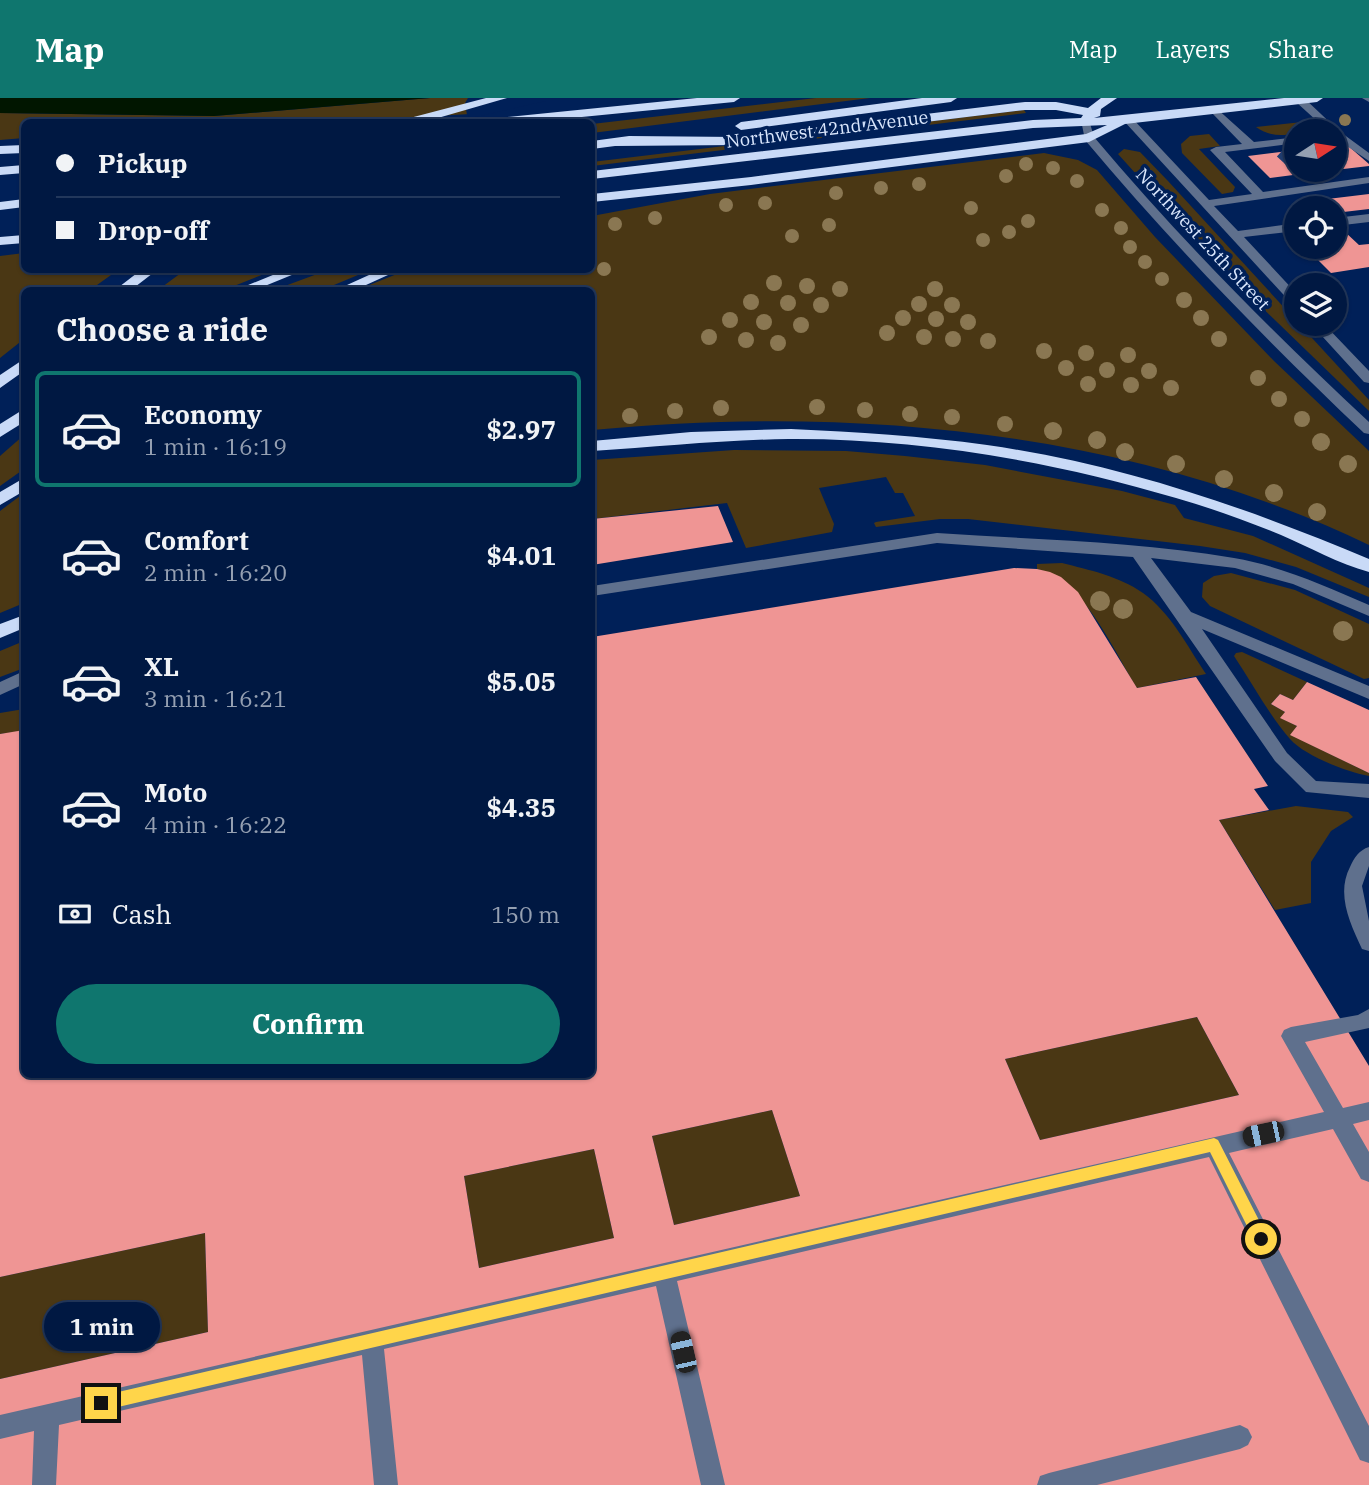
<!DOCTYPE html>
<html lang="en">
<head>
<meta charset="utf-8">
<style>
  body { margin:0; font-family:"IBM Plex Serif",serif; background:#0e254d; color:#f1f3f6; height:100vh; display:flex; flex-direction:column; font-size:26px; white-space:nowrap }
  * { box-sizing:border-box; margin:0 }
  p { font-size:23px; color:#95a0b2 }
  .icon { flex:none; width:38px; height:38px; fill:none; stroke:currentColor; stroke-width:2; stroke-linecap:round; stroke-linejoin:round }
  .map { position:relative; flex:1; overflow:hidden }
  .panel { position:absolute; left:21px; top:189px; width:574px; height:791px; display:flex; flex-direction:column; background:#001842; border-radius:10px; box-shadow:0 2px 5px #0004,0 0 0 2px #22375b }
  .panel>* { flex:none }
  .banner { position:absolute; left:21px; top:21px; width:574px; height:154px; border-radius:10px; box-shadow:0 2px 5px #0004,0 0 0 2px #22375b; display:grid; align-content:center; height:154px; padding:0 35px; background:#001842 }
  .needle { width:46px; rotate:78deg }
  .buttons { position:absolute; left:1284px; top:21px; display:grid; gap:14px }
  .buttons a { display:grid; place-items:center; width:63px; height:63px; border-radius:50%; background:#001842; box-shadow:0 2px 5px #0004,0 0 0 2px #22375b; font-size:35px }
  .end { position:absolute; width:32px; height:32px; margin:-16px; border:9px solid #ffd54a; background:#111; box-shadow:0 0 0 4px #111 }
  .from { border-radius:50% }
  .bubble { position:absolute; height:49px; border-radius:24px; background:#001842; box-shadow:0 2px 5px #0004,0 0 0 2px #22375b; font-size:23px; font-weight:700; line-height:49px; text-align:center }
  .car { position:absolute; width:21px; height:42px; margin:-21px -10px; border-radius:9px; box-shadow:0 0 5px 2px #0007; background:linear-gradient(#222 24%,#8ab4d8 0 40%,#222 0 76%,#8ab4d8 0 86%,#222 0) }
  .banner b { display:flex; align-items:center; gap:24px; height:66px; font-size:26px }
  .banner b+b { border-top:2px solid #22375b }
  .banner i { width:18px; height:18px; background:#f1f3f6 }
  ul { padding:0; list-style:none }
  li { display:flex; align-items:center; gap:21px; height:116px; margin:0 14px 10px; padding:0 21px; border:4px solid transparent; border-radius:10px }
  li div { flex:1 }
  li b { display:block; font-size:26px }
  li em { font-style:normal; font-weight:700 }
  li.on { border-color:#0f766e }
  li>.icon { width:63px; height:63px; stroke-width:1.5 }
  h2 { padding:0 35px; font-size:32px; line-height:84px }
  .pay { display:flex; align-items:center; gap:18px; height:77px; padding:0 35px; font-size:26px }
  .pay p { margin-inline-start:auto }
  .primary-button { display:flex; gap:14px; margin-top:auto; padding:14px 35px }
  .primary-button a { flex:1; height:80px; border-radius:42px; background:#0f766e; color:#fff; font-size:28px; font-weight:700; line-height:80px; text-align:center }
  header { display:flex; align-items:center; gap:42px; box-sizing:border-box; height:98px; padding:0 35px; background:#0f766e; color:#fff }
  header strong { font-size:33px }
  nav { display:flex; gap:38px; margin-inline-start:auto; font-size:24px }
  .map>svg:first-child { display:block }
  .green { fill:#4a3714 }
  .water { fill:#011600 }
  .pier { fill:#002058 }
  .building { fill:#ef9594; fill-rule:evenodd }
  .lines { fill:none; stroke-linecap:round; stroke-linejoin:round }
  .minor-tunnel { stroke:#213e71; stroke-width:12; stroke-dasharray:12 6; stroke-linecap:butt }
  .minor { fill:#5f708d; fill-rule:evenodd }
  .highway { fill:#c9daf7; fill-rule:evenodd }
  .tree { fill:#8a7752 }
  .route { fill:#ffd54a }
  .labels { text-anchor:middle; dominant-baseline:central; stroke-width:7; stroke-linejoin:round; paint-order:stroke }
  .far-street-label { font-size:18px; fill:#dae7fd; stroke:#002058 }
</style>
</head>
<body>
<header>
<strong>Map</strong>
<nav><a>Map</a><a>Layers</a><a>Share</a></nav>
</header>
<div class="map">
<svg width="1369" height="1387" viewBox="0 0 1369 1387">
  <rect width="100%" height="100%" fill="#002058"/>
  <!-- green -->
  <path class="green" d="M430 0H472L471 16 322 24H24V40L0 42V15L214 18Z
    M816 0H870L592 35V26Z
    M1024 12 1026 15 592 68V64Z
    M1302 24 1307 27V30C1293 38 1272 41 1256 29Z
    M1209 36 1220 48 1199 51 1235 89 1233 94 1222 96 1182 55 1181 46 1190 38Z
    M1124 51 1140 54 1168 83 1369 302V313L1219 168 1118 56Z
    M1044 55 1078 62 1097 72 1155 139 1274 263 1369 353V447C1130 332 852 307 592 332V192H357L407 172H592V118L710 96Z
    M24 155V172H118L90 192H24V241L0 260V158Z
    M185 172H274L224 192H158Z
    M328 172H370L322 192H274Z
    M24 337V371L0 388V358Z
    M734 352 846 353 905 358 985 367 1122 393 1175 407 1184 420 1253 438 1369 490V499L1296 469 1245 455 1200 448 968 421H940L876 429 874 425 876 424 915 418 903 395H895L886 379 819 390 834 426 832 434 746 450 727 405 592 421V362Z
    M24 395V505L0 515V413Z
    M1062 465C1089 472 1119 478 1143 495 1170 514 1188 549 1206 576L1137 590C1112 550 1085 484 1037 471V466Z
    M1231 475 1295 492 1369 526V580L1364 581 1210 508 1202 499 1203 485 1214 478Z
    M24 543V570L0 579V553Z
    M1242 554 1307 584 1293 602 1280 596 1271 606 1285 614 1281 620 1297 628 1291 637 1369 675V678C1347 674 1305 658 1290 641 1269 617 1252 585 1234 558L1236 555Z
    M24 611 22 633 0 636V615Z
    M1296 708 1348 714 1353 719 1331 733 1311 764V805L1275 812 1219 722Z
    M1197 919 1239 997 1040 1042 1005 961Z
    M772 1012 800 1098 674 1127 652 1038Z
    M594 1051 614 1140 479 1170 464 1078Z
    M205 1135 208 1234 0 1281V1179Z"/>
  <!-- water -->
  <path class="water" d="M0 0H430L214 18 0 15Z"/>
  <!-- pier -->
  <path class="pier" d="M468 0H549L546 3 471 20 467 17 465 5Z"/>
  <!-- building -->
  <path class="building" d="M1346 46 1369 66V68L1335 72V47Z
    M1297 52V72L1324 73 1270 80 1248 58Z
    M1369 96V111L1335 115V110H1318L1311 103Z
    M1344 133 1359 147 1369 146V169L1331 175 1305 149H1335V134Z
    M718 408 733 444 592 467V421Z
    M1014 470 1037 471 1050 474 1061 479 1078 494 1137 590 1196 579 1268 688 1254 691 1269 712 1219 722 1369 968V1387H0V1281L208 1234 205 1135 0 1179V636L24 632V976H592V539ZM1197 919 1239 997 1040 1042 1005 961ZM772 1012 800 1098 674 1127 652 1038ZM594 1051 614 1140 479 1170 464 1078Z
    M1307 584 1369 612V675L1290 637 1297 628 1280 620 1285 614 1271 606 1280 596 1293 602Z"/>
  <g class="lines">
    <!-- minor-tunnel -->
    <path class="minor-tunnel" d="M1281 54 1297 69
      M1335 58 1348 70"/>
    <!-- minor -->
    <path class="minor" d="M1296 0H1304L1339 33 1369 55V63L1335 40V33H1328L1296 4Z
      M1362 0H1369V4Z
      M1215 9 1254 44 1297 39V45L1225 54 1263 94 1369 79V85L1214 108 1238 133 1297 125V133L1244 139 1297 196V208L1293 207 1123 22 1132 20 1209 102 1252 96 1210 52 1216 49 1242 46 1211 14V10Z
      M1081 22H1089L1094 39C1180 141 1272 234 1369 324V336L1364 335C1266 242 1172 146 1085 42Z
      M1369 116V124L1335 128V120Z
      M1311 226H1324L1369 273V285L1364 284Z
      M937 435C1035 442 1136 443 1234 460 1281 468 1325 488 1369 507V518L1293 486 1235 470 1151 460 1191 514 1369 588V601L1202 531 1287 655 1316 683 1369 686V700L1306 694 1275 663 1133 459 937 445 592 498V488Z
      M24 573V586L0 597V584Z
      M1369 749V768L1362 788 1369 823V853L1362 851C1350 825 1336 796 1350 769 1354 760 1359 752 1369 749Z
      M1369 911V930L1305 944 1343 1010 1369 1004V1022L1353 1026 1369 1054V1084L1361 1081 1333 1031 1229 1055 1369 1328V1365L1360 1362 1209 1059 677 1183 725 1387H701L656 1188 384 1251 398 1387H374L362 1257 59 1327 56 1387H32L34 1333 0 1341V1317L1324 1014 1281 938 1284 932 1291 929 1358 917Z
      M1240 1327 1248 1331 1252 1339 1248 1347 1240 1351 1097 1387H1037L1040 1378 1049 1375Z"/>
    <!-- highway -->
    <path class="highway" d="M486 0H507L424 24H405L406 21Z
      M697 0H740L734 4 531 24H492L498 20Z
      M922 0H957L951 4 741 32 735 28 741 24Z
      M1101 0H1117L1101 11 1100 18 1094 20 1284 0H1323L1317 4 1125 26 1089 44 751 87 592 104V96L751 79 1086 36 1107 27 1033 30 592 81V73L1033 22 1081 20 1083 17 1056 12H1025L737 47 615 48 592 51V43L629 38 737 39 1025 4H1056L1088 10Z
      M24 47V55L0 56V48Z
      M24 67V75L0 77V69Z
      M24 101V109L0 112V104Z
      M24 137V145L0 147V139Z
      M141 172H157L131 192H115Z
      M285 172H304L255 192H236Z
      M380 172H399L355 192H336Z
      M24 261V273L0 290V277Z
      M24 311V324L0 339V326Z
      M791 331C857 334 922 338 987 347 1120 366 1246 409 1369 461V474C1339 466 1309 449 1281 437 1247 423 1211 410 1176 400 1051 363 918 340 788 341 722 342 657 349 592 353V343L691 334Z
      M24 380V393L0 407V394Z
      M24 517V530L0 540V526Z"/>
  </g>
  <!-- trees -->
  <g class="tree">
    <circle cx="1345" cy="22" r="6"/>
    <circle cx="1026" cy="66" r="7"/>
    <circle cx="1053" cy="70" r="7"/>
    <circle cx="1006" cy="78" r="7"/>
    <circle cx="1077" cy="83" r="7"/>
    <circle cx="919" cy="86" r="7"/>
    <circle cx="881" cy="90" r="7"/>
    <circle cx="836" cy="95" r="7"/>
    <circle cx="765" cy="105" r="7"/>
    <circle cx="726" cy="107" r="7"/>
    <circle cx="971" cy="110" r="7"/>
    <circle cx="1102" cy="112" r="7"/>
    <circle cx="655" cy="120" r="7"/>
    <circle cx="1028" cy="123" r="7"/>
    <circle cx="615" cy="126" r="7"/>
    <circle cx="829" cy="127" r="7"/>
    <circle cx="1121" cy="130" r="7"/>
    <circle cx="1009" cy="134" r="7"/>
    <circle cx="792" cy="138" r="7"/>
    <circle cx="983" cy="142" r="7"/>
    <circle cx="1130" cy="149" r="7"/>
    <circle cx="1145" cy="164" r="7"/>
    <circle cx="604" cy="171" r="7"/>
    <circle cx="1162" cy="181" r="7"/>
    <circle cx="774" cy="185" r="8"/>
    <circle cx="807" cy="188" r="8"/>
    <circle cx="840" cy="191" r="8"/>
    <circle cx="935" cy="191" r="8"/>
    <circle cx="1184" cy="202" r="8"/>
    <circle cx="751" cy="204" r="8"/>
    <circle cx="788" cy="205" r="8"/>
    <circle cx="919" cy="206" r="8"/>
    <circle cx="821" cy="207" r="8"/>
    <circle cx="952" cy="207" r="8"/>
    <circle cx="903" cy="220" r="8"/>
    <circle cx="1201" cy="220" r="8"/>
    <circle cx="936" cy="221" r="8"/>
    <circle cx="730" cy="222" r="8"/>
    <circle cx="764" cy="224" r="8"/>
    <circle cx="968" cy="224" r="8"/>
    <circle cx="801" cy="227" r="8"/>
    <circle cx="887" cy="235" r="8"/>
    <circle cx="709" cy="239" r="8"/>
    <circle cx="924" cy="239" r="8"/>
    <circle cx="953" cy="241" r="8"/>
    <circle cx="1219" cy="241" r="8"/>
    <circle cx="746" cy="242" r="8"/>
    <circle cx="988" cy="243" r="8"/>
    <circle cx="778" cy="245" r="8"/>
    <circle cx="1044" cy="253" r="8"/>
    <circle cx="1086" cy="255" r="8"/>
    <circle cx="1128" cy="257" r="8"/>
    <circle cx="1066" cy="270" r="8"/>
    <circle cx="1107" cy="272" r="8"/>
    <circle cx="1149" cy="273" r="8"/>
    <circle cx="1258" cy="280" r="8"/>
    <circle cx="1088" cy="286" r="8"/>
    <circle cx="1131" cy="287" r="8"/>
    <circle cx="1171" cy="290" r="8"/>
    <circle cx="1279" cy="301" r="8"/>
    <circle cx="817" cy="309" r="8"/>
    <circle cx="721" cy="310" r="8"/>
    <circle cx="865" cy="312" r="8"/>
    <circle cx="675" cy="313" r="8"/>
    <circle cx="910" cy="316" r="8"/>
    <circle cx="630" cy="318" r="8"/>
    <circle cx="952" cy="319" r="8"/>
    <circle cx="1302" cy="321" r="8"/>
    <circle cx="1005" cy="326" r="8"/>
    <circle cx="1053" cy="333" r="9"/>
    <circle cx="1097" cy="342" r="9"/>
    <circle cx="1321" cy="344" r="9"/>
    <circle cx="1125" cy="354" r="9"/>
    <circle cx="1176" cy="366" r="9"/>
    <circle cx="1348" cy="366" r="9"/>
    <circle cx="1224" cy="381" r="9"/>
    <circle cx="1274" cy="395" r="9"/>
    <circle cx="1317" cy="414" r="9"/>
    <circle cx="1100" cy="503" r="10"/>
    <circle cx="1123" cy="511" r="10"/>
    <circle cx="1343" cy="533" r="10"/>
  </g>
  <!-- route -->
  <path class="route" d="M1214 1040 1218 1042 1266 1136V1146H1256L1210 1054 101 1313 95 1311 93 1305 95 1300 101 1298Z"/>
  <g class="labels">
    <!-- far-street labels -->
    <g class="far-street-label">
      <text transform="translate(827 31) rotate(-7)">Northwest 42nd Avenue</text>
      <text transform="translate(1203 141) rotate(47)">Northwest 25th Street</text>
    </g>
  </g>
</svg>
<div class="buttons">
<a><svg class="needle" viewBox="-14 -14 28 28"><path d="M0-13l5 13h-10z" fill="#e53935"/><path d="M0 13l5-13h-10z" fill="#95a0b2"/></svg></a>
<a><svg class="icon" aria-label="locate" viewBox="0 0 24 24"><circle cx="12" cy="12" r="6"/><path d="M12 2v4M12 18v4M2 12h4M18 12h4"/></svg></a>
<a><svg class="icon" aria-label="layers" viewBox="0 0 24 24"><path d="M12 4l9 5-9 5-9-5zM3 14l9 5 9-5"/></svg></a>
</div>
<i class="end from" style="left:1261px;top:1141px"></i>
<i class="end" style="left:101px;top:1305px"></i>
<div class="bubble" style="left:44px;top:1204px;width:116px">1 min</div>
<i class="car" style="left:1263px;top:1036px;rotate:258deg"></i>
<i class="car" style="left:683px;top:1254px;rotate:347deg"></i>
<div class="banner">
<b><i class="from"></i>Pickup</b>
<b><i></i>Drop-off</b>
</div>
<section class="panel">
<h2>Choose a ride</h2>
<ul>
<li class="on"><svg class="icon" aria-label="car" viewBox="0 0 24 24"><path d="M5 17H2v-5l4-1 3-4h7l3 4 3 1v5h-3M9 17h6M6 11h13"/><circle cx="7" cy="17" r="2"/><circle cx="17" cy="17" r="2"/></svg><div><b>Economy</b><p>1 min · 16:19</p></div><em>$2.97</em></li>
<li><svg class="icon" aria-label="car" viewBox="0 0 24 24"><path d="M5 17H2v-5l4-1 3-4h7l3 4 3 1v5h-3M9 17h6M6 11h13"/><circle cx="7" cy="17" r="2"/><circle cx="17" cy="17" r="2"/></svg><div><b>Comfort</b><p>2 min · 16:20</p></div><em>$4.01</em></li>
<li><svg class="icon" aria-label="car" viewBox="0 0 24 24"><path d="M5 17H2v-5l4-1 3-4h7l3 4 3 1v5h-3M9 17h6M6 11h13"/><circle cx="7" cy="17" r="2"/><circle cx="17" cy="17" r="2"/></svg><div><b>XL</b><p>3 min · 16:21</p></div><em>$5.05</em></li>
<li><svg class="icon" aria-label="car" viewBox="0 0 24 24"><path d="M5 17H2v-5l4-1 3-4h7l3 4 3 1v5h-3M9 17h6M6 11h13"/><circle cx="7" cy="17" r="2"/><circle cx="17" cy="17" r="2"/></svg><div><b>Moto</b><p>4 min · 16:22</p></div><em>$4.35</em></li>
</ul>
<div class="pay"><svg class="icon" aria-label="cash" viewBox="0 0 24 24"><path d="M3 7h18v10H3z"/><circle cx="12" cy="12" r="2"/></svg>Cash<p>150 m</p></div>
<div class="primary-button"><a>Confirm</a></div>
</section>
</div>
</body>
</html>
